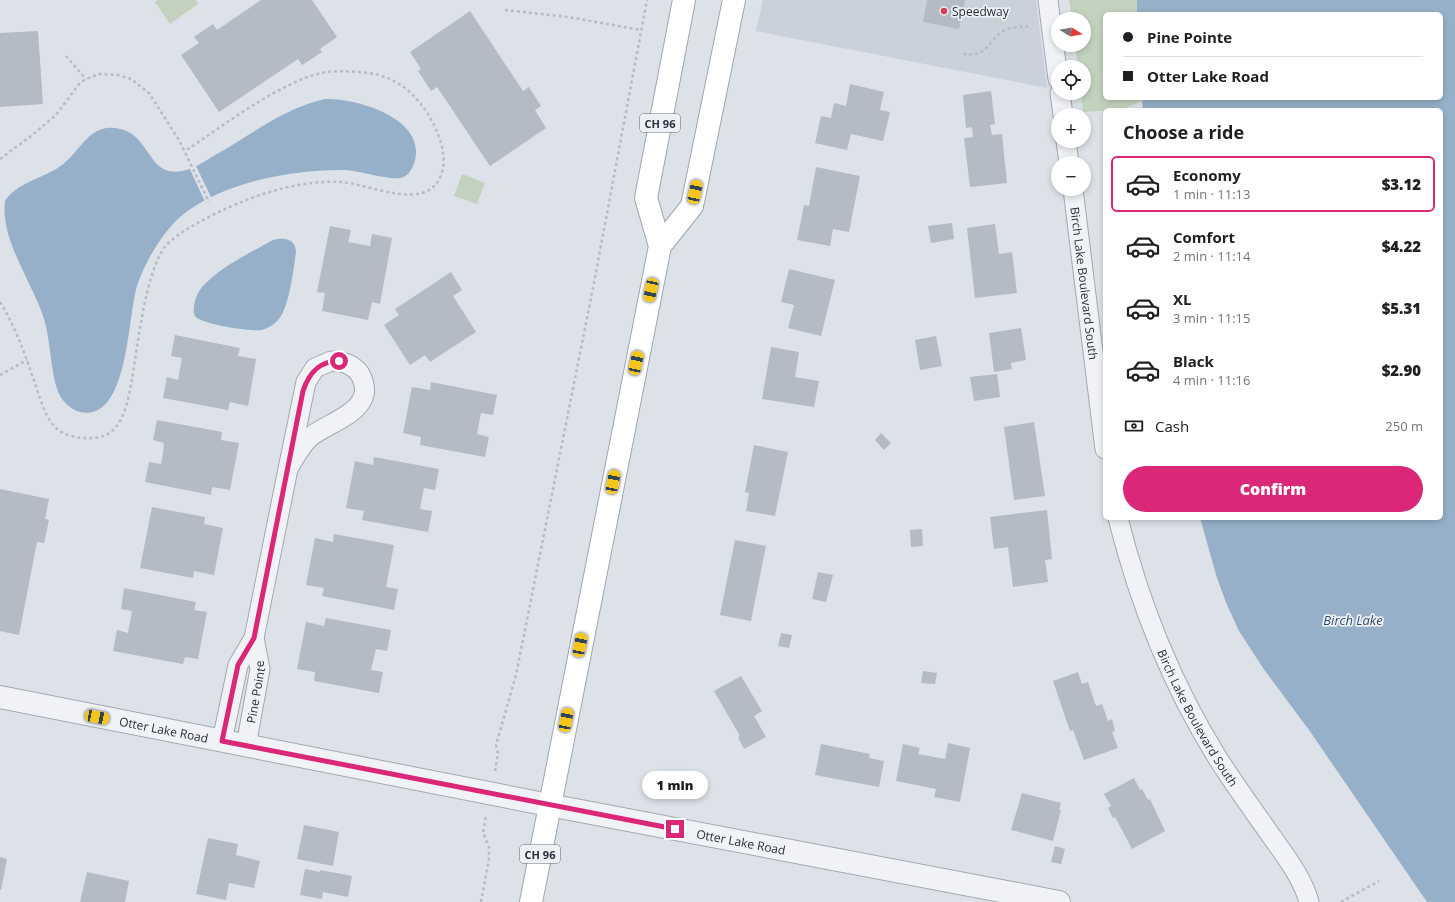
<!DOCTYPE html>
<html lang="en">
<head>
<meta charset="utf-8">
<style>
  body { margin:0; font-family:"Open Sans",sans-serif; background:#f2f2f2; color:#202124; height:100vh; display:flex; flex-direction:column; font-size:15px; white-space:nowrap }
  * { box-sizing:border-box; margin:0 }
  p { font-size:13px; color:#757577 }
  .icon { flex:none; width:22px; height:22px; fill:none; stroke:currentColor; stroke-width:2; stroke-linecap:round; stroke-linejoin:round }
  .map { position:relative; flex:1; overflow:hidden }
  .details { position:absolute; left:1103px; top:108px; width:340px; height:412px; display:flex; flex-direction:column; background:#fff; border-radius:6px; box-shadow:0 2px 6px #0003 }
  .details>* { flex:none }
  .hud { position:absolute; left:1103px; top:12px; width:340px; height:88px; border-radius:6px; box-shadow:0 2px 6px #0003; display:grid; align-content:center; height:88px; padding:0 20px; background:#fff }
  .needle { width:26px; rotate:101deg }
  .buttons { position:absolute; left:1051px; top:12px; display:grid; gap:8px }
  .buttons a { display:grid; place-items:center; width:40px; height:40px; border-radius:50%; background:#fff; box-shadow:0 2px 6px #0003; font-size:20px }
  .end { position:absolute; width:18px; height:18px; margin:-9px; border:5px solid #db2777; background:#fff; box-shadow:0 0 0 2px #fff }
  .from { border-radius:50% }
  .bubble { position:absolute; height:28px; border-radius:14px; background:#fff; box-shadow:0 2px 6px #0003; font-size:13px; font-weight:800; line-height:28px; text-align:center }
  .car { position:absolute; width:12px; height:24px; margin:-12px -6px; border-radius:5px; box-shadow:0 0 3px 1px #0007; background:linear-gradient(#f5c518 24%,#345 0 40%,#f5c518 0 76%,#345 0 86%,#f5c518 0) }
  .hud b { display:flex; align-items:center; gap:14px; height:38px; font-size:15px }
  .hud b+b { border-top:1px solid #e0e0e0 }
  .hud i { width:10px; height:10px; background:#202124 }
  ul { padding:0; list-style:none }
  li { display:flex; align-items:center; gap:12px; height:56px; margin:0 8px 6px; padding:0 12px; border:2px solid transparent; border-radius:6px }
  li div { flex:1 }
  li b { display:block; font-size:15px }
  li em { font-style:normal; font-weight:800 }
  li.on { border-color:#db2777 }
  li>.icon { width:36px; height:36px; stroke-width:1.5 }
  h2 { padding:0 20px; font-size:18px; line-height:48px }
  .pay { display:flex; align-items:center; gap:10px; height:44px; padding:0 20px; font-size:15px }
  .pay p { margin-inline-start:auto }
  .primary-button { display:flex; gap:8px; margin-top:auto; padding:8px 20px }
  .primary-button a { flex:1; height:46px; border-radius:24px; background:#db2777; color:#fff; font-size:16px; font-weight:800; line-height:46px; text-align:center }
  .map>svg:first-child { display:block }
  .built { fill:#cbd1da }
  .green { fill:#c3d2be }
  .water { fill:#97b0c9 }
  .pier { fill:#dde1e8 }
  .building { fill:#b4bbc4 }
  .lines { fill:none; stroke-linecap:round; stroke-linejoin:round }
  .minor-casing { stroke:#a2a8b2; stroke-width:21 }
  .tertiary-casing { stroke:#a2a8b2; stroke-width:24 }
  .primary-casing { stroke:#9ca6b4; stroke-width:24 }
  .path { stroke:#b7bcc3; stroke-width:2.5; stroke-dasharray:3 3; stroke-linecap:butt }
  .minor { stroke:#f0f2f6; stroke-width:19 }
  .tertiary { stroke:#f0f2f6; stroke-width:22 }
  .primary { stroke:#fff; stroke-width:22 }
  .route { stroke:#db2777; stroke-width:5 }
  .poi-dot { fill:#d13e56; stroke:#edf0f5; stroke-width:1.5 }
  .labels { text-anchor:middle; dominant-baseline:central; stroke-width:3.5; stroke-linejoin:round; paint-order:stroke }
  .shield { fill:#edf0f5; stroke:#626a76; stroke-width:1 }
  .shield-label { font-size:11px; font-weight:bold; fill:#26303f }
  .poi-label { font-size:12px; fill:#26303f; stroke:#edf0f5; text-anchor:start }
  .street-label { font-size:12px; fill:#26303f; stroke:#edf0f5 }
  .water-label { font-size:13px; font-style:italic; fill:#304f73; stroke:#edf0f5 }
</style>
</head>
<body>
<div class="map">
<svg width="1455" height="902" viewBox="0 0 1455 902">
  <rect width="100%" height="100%" fill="#dde1e8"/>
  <!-- built -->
  <path class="built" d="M763 0H1036L1047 88 756 31Z"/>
  <!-- green -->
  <path class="green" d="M158 0H196L198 4 170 24 155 2Z
    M1069 0H1137V14H1105V98H1142V101L1120 110 1083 112 1081 93H1084V67H1078L1075 45H1084V19H1072Z
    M462 174 485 183 477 204 454 196Z"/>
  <!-- water -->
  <path class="water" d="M1137 0H1455V902H1427L1309 730 1263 668 1239 631 1227 605 1217 578 1200 518H1441V110H1143L1142 98H1441V14H1137Z
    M325 99C358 98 432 120 413 166 410 172 407 177 400 178 389 180 360 171 345 170 291 169 210 184 172 225 158 241 145 263 138 283 127 312 130 423 80 412 70 409 62 401 58 392 50 369 51 342 44 319 33 283 0 240 5 201 17 182 45 178 62 165 80 152 88 125 115 128 151 131 146 178 182 171 194 169 205 161 215 155 251 135 284 108 325 99Z
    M278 239C288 238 295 241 296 251 294 268 289 307 279 319 275 324 268 328 262 330 252 332 199 324 195 316 191 308 197 293 202 287 220 267 250 253 273 240Z"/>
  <!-- pier -->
  <path class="pier" d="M195 164 212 199 205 202 189 167Z"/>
  <!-- building -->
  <path class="building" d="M261 0H312L337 37 320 49 322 52 302 65 298 59 219 112 181 55 199 43 194 37 213 24 217 30Z
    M927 0H965L959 29 923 22Z
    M470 11 523 91 529 87 541 106 535 110 546 128 490 166 437 87 431 91 418 71 421 69 410 52Z
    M38 31 43 104 0 107V33Z
    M850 84 884 92 880 110 890 112 883 141 851 134 847 150 815 143 821 116 831 118 834 103 846 106Z
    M991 91 995 124 990 125 992 135 1002 134 1007 183 970 187 964 138 973 137 972 127 966 128 963 95Z
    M816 167 860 176 849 232 833 229 830 246 797 240 804 205 809 206Z
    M952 223 954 239 931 243 928 226Z
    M995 224 999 254 1012 252 1017 293 975 298 967 228Z
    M330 226 351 230 348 242 370 246 372 234 392 238 380 304 372 302 368 320 322 311 325 293 317 292Z
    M789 269 835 280 821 336 788 328 794 305 781 302Z
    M451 272 462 290 453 296 476 332 430 362 425 355 410 365 384 325 399 315 395 309Z
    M1021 328 1026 360 1011 363 1012 369 994 372 989 333Z
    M175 335 240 348 238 356 256 359 248 406 230 402 228 410 163 398 167 377 178 380 182 358 171 356Z
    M936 336 942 366 920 370 915 340Z
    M771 347 799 352 795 377 819 381 814 407 762 399Z
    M997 374 1000 397 974 401 970 377Z
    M431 382 497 395 493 415 481 413 477 434 489 437 485 457 420 445 421 437 403 433 412 387 430 390Z
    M157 420 222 432 221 440 239 443 230 490 212 487 211 495 145 482 149 462 161 464 163 453 164 443 153 440Z
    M1034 422 1045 496 1014 500 1004 427Z
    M881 433 891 443 884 450 875 440Z
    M754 445 788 452 775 516 746 511 749 493 745 492Z
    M374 457 439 469 435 490 424 488 422 498 420 509 432 511 428 532 362 520 364 511 346 508 355 461 373 465Z
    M0 489 49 499 45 519 49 520 44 543 37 542 19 635 0 631Z
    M152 507 205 517 204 524 223 528 214 575 194 571 193 578 140 568Z
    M1047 510 1052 559 1045 560 1048 582 1013 587 1008 547 994 549 990 517Z
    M922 529 923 546 911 547 910 530Z
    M334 534 394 545 386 587 398 589 394 610 322 596 324 588 306 585 315 538 333 542Z
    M735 540 766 546 751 621 720 615Z
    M818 572 833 575 826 602 812 599Z
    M124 588 196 602 194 610 207 612 198 659 185 657 183 664 113 651 117 630 128 633 132 611 121 609Z
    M326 618 391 630 387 651 376 649 371 670 383 672 379 693 314 681 315 672 297 669 306 622 324 626Z
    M781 633 792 635 789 648 778 646Z
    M923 671 937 673 935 684 921 683Z
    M1078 672 1082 684 1088 682 1096 706 1102 704 1108 721 1112 719 1115 731 1112 732 1118 748 1084 760 1073 730 1070 731 1053 681Z
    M741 676 762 711 754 716 766 737 744 749 738 737 740 736 714 691Z
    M948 743 970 748 960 802 934 797 936 789 896 781 903 744 920 748 918 754 945 759Z
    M821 744 870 754 869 758 884 761 879 787 815 775Z
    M1134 778 1140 790 1142 789 1148 800 1150 799 1165 831 1132 849 1115 817 1113 818 1108 808 1111 806 1104 794Z
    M1022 793 1061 803 1059 810H1061L1053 841 1011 830Z
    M304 825 339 832 333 866 297 859Z
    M208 838 238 844 236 855 260 861 254 888 229 883 226 900 196 894Z
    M1055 846 1065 849 1061 864 1051 862Z
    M0 857 7 859 1 890H0Z
    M305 869 320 872V870L352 876 348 897 323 892 322 899 300 895Z
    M87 872 129 881 125 902H80Z"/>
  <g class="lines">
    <defs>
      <g id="minor">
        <path d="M1048 0 1058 79"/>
        <path d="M1060 93 1063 115"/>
        <path d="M1066 141 1069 163"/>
        <path id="s1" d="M1073 189 1105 449"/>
        <path d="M331 361C342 361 353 364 360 374 380 411 328 421 309 438 300 447 294 458 288 469L306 382 315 368Z"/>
        <path id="s2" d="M1118 518C1139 602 1171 683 1217 757 1234 784 1253 810 1272 837 1286 857 1302 877 1309 902"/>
        <path d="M222 741 238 665 254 638 288 469"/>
        <path id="s3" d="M246 746 260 669 254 638"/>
      </g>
      <g id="tertiary">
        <path id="s4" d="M0 697 549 805 1059 902"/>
      </g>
      <path id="primary" d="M660 246 692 206 734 0
        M531 902 660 246 646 198 684 0"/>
    </defs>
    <!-- minor casing -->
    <use href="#minor" class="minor-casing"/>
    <!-- tertiary casing -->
    <use href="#tertiary" class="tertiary-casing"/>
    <!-- primary casing -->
    <use href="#primary" class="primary-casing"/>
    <!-- path -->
    <path class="path" d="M505 10 568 17 641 30
      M963 54C989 58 987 40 1005 30 1012 27 1022 27 1030 26
      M66 56 86 79
      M0 159 31 136 56 115 79 84 86 79 99 74 118 75 131 79 149 93 179 140 209 202
      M0 302C15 326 24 351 33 378 39 393 43 413 54 426 63 436 79 439 92 438 101 438 109 435 115 428 126 416 129 395 132 379 138 344 145 276 164 248 169 241 177 236 184 231 228 204 289 179 341 182 370 184 427 213 441 175 449 155 437 128 426 111 409 86 388 73 357 72 346 71 336 71 326 72 282 80 223 126 185 151
      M0 375 27 360
      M495 771 498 753 496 745 516 675 593 288 647 0
      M481 902 489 859V847L483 833 486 815
      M1341 902 1379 881"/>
    <!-- minor -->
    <use href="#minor" class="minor"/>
    <!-- tertiary -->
    <use href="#tertiary" class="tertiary"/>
    <!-- primary -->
    <use href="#primary" class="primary"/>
  </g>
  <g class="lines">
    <!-- route -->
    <path class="route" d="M339 361C319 361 309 373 303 391L254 638 238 665 222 741 675 829"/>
  </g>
  <!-- markers -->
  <circle class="poi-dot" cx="944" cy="11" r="4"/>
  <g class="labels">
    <!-- shield labels -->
    <g class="shield">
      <rect x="640" y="114" width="40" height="18" rx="3"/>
      <rect x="520" y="845" width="40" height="18" rx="3"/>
    </g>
    <g class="shield-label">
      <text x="660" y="123">CH 96</text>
      <text x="540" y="854">CH 96</text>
    </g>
    <!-- poi labels -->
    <g class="poi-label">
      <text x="952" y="11">Speedway</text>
    </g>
    <!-- street labels -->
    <g class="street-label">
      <text stroke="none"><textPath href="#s1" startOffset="95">Birch Lake Boulevard South</textPath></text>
      <text stroke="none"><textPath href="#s3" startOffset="55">Pine Pointe</textPath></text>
      <text stroke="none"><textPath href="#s2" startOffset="216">Birch Lake Boulevard South</textPath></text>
      <text stroke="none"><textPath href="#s4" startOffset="167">Otter Lake Road</textPath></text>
      <text stroke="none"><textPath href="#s4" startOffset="755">Otter Lake Road</textPath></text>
    </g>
    <!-- water labels -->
    <g class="water-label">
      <text x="1353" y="620">Birch Lake</text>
    </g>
  </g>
</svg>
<div class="buttons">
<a><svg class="needle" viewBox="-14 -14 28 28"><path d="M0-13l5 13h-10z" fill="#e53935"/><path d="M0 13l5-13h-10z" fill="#757577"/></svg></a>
<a><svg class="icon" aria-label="locate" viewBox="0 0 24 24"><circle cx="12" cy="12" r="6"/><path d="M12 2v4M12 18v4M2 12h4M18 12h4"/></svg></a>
<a>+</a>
<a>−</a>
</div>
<i class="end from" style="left:339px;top:361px"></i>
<i class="end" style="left:675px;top:829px"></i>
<div class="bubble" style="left:642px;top:771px;width:66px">1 min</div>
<i class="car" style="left:695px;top:192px;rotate:12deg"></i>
<i class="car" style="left:651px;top:290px;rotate:192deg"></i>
<i class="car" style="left:636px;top:363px;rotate:12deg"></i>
<i class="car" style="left:613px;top:482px;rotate:11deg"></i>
<i class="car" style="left:580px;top:645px;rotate:11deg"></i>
<i class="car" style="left:97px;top:717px;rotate:101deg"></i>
<i class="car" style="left:566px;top:720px;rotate:11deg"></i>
<div class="hud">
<b><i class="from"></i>Pine Pointe</b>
<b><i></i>Otter Lake Road</b>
</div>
<section class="details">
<h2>Choose a ride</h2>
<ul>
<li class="on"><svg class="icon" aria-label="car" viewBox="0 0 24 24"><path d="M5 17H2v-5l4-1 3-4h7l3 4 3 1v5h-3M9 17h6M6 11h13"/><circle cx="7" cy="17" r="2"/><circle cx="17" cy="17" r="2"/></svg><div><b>Economy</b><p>1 min · 11:13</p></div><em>$3.12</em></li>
<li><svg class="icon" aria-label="car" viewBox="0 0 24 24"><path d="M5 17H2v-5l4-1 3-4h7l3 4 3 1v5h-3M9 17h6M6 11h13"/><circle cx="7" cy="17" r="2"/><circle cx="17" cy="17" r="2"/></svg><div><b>Comfort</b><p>2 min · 11:14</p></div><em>$4.22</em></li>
<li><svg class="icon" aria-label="car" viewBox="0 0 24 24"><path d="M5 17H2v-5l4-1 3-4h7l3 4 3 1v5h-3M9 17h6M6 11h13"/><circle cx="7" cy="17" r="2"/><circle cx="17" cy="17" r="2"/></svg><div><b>XL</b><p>3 min · 11:15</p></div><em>$5.31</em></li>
<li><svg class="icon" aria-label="car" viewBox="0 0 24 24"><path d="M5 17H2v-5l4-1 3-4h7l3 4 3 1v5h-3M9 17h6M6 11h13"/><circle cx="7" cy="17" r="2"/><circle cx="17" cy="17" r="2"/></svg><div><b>Black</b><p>4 min · 11:16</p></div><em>$2.90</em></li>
</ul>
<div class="pay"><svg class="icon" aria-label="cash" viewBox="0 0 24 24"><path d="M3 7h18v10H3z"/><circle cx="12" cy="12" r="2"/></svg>Cash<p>250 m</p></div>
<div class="primary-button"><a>Confirm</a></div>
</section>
</div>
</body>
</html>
